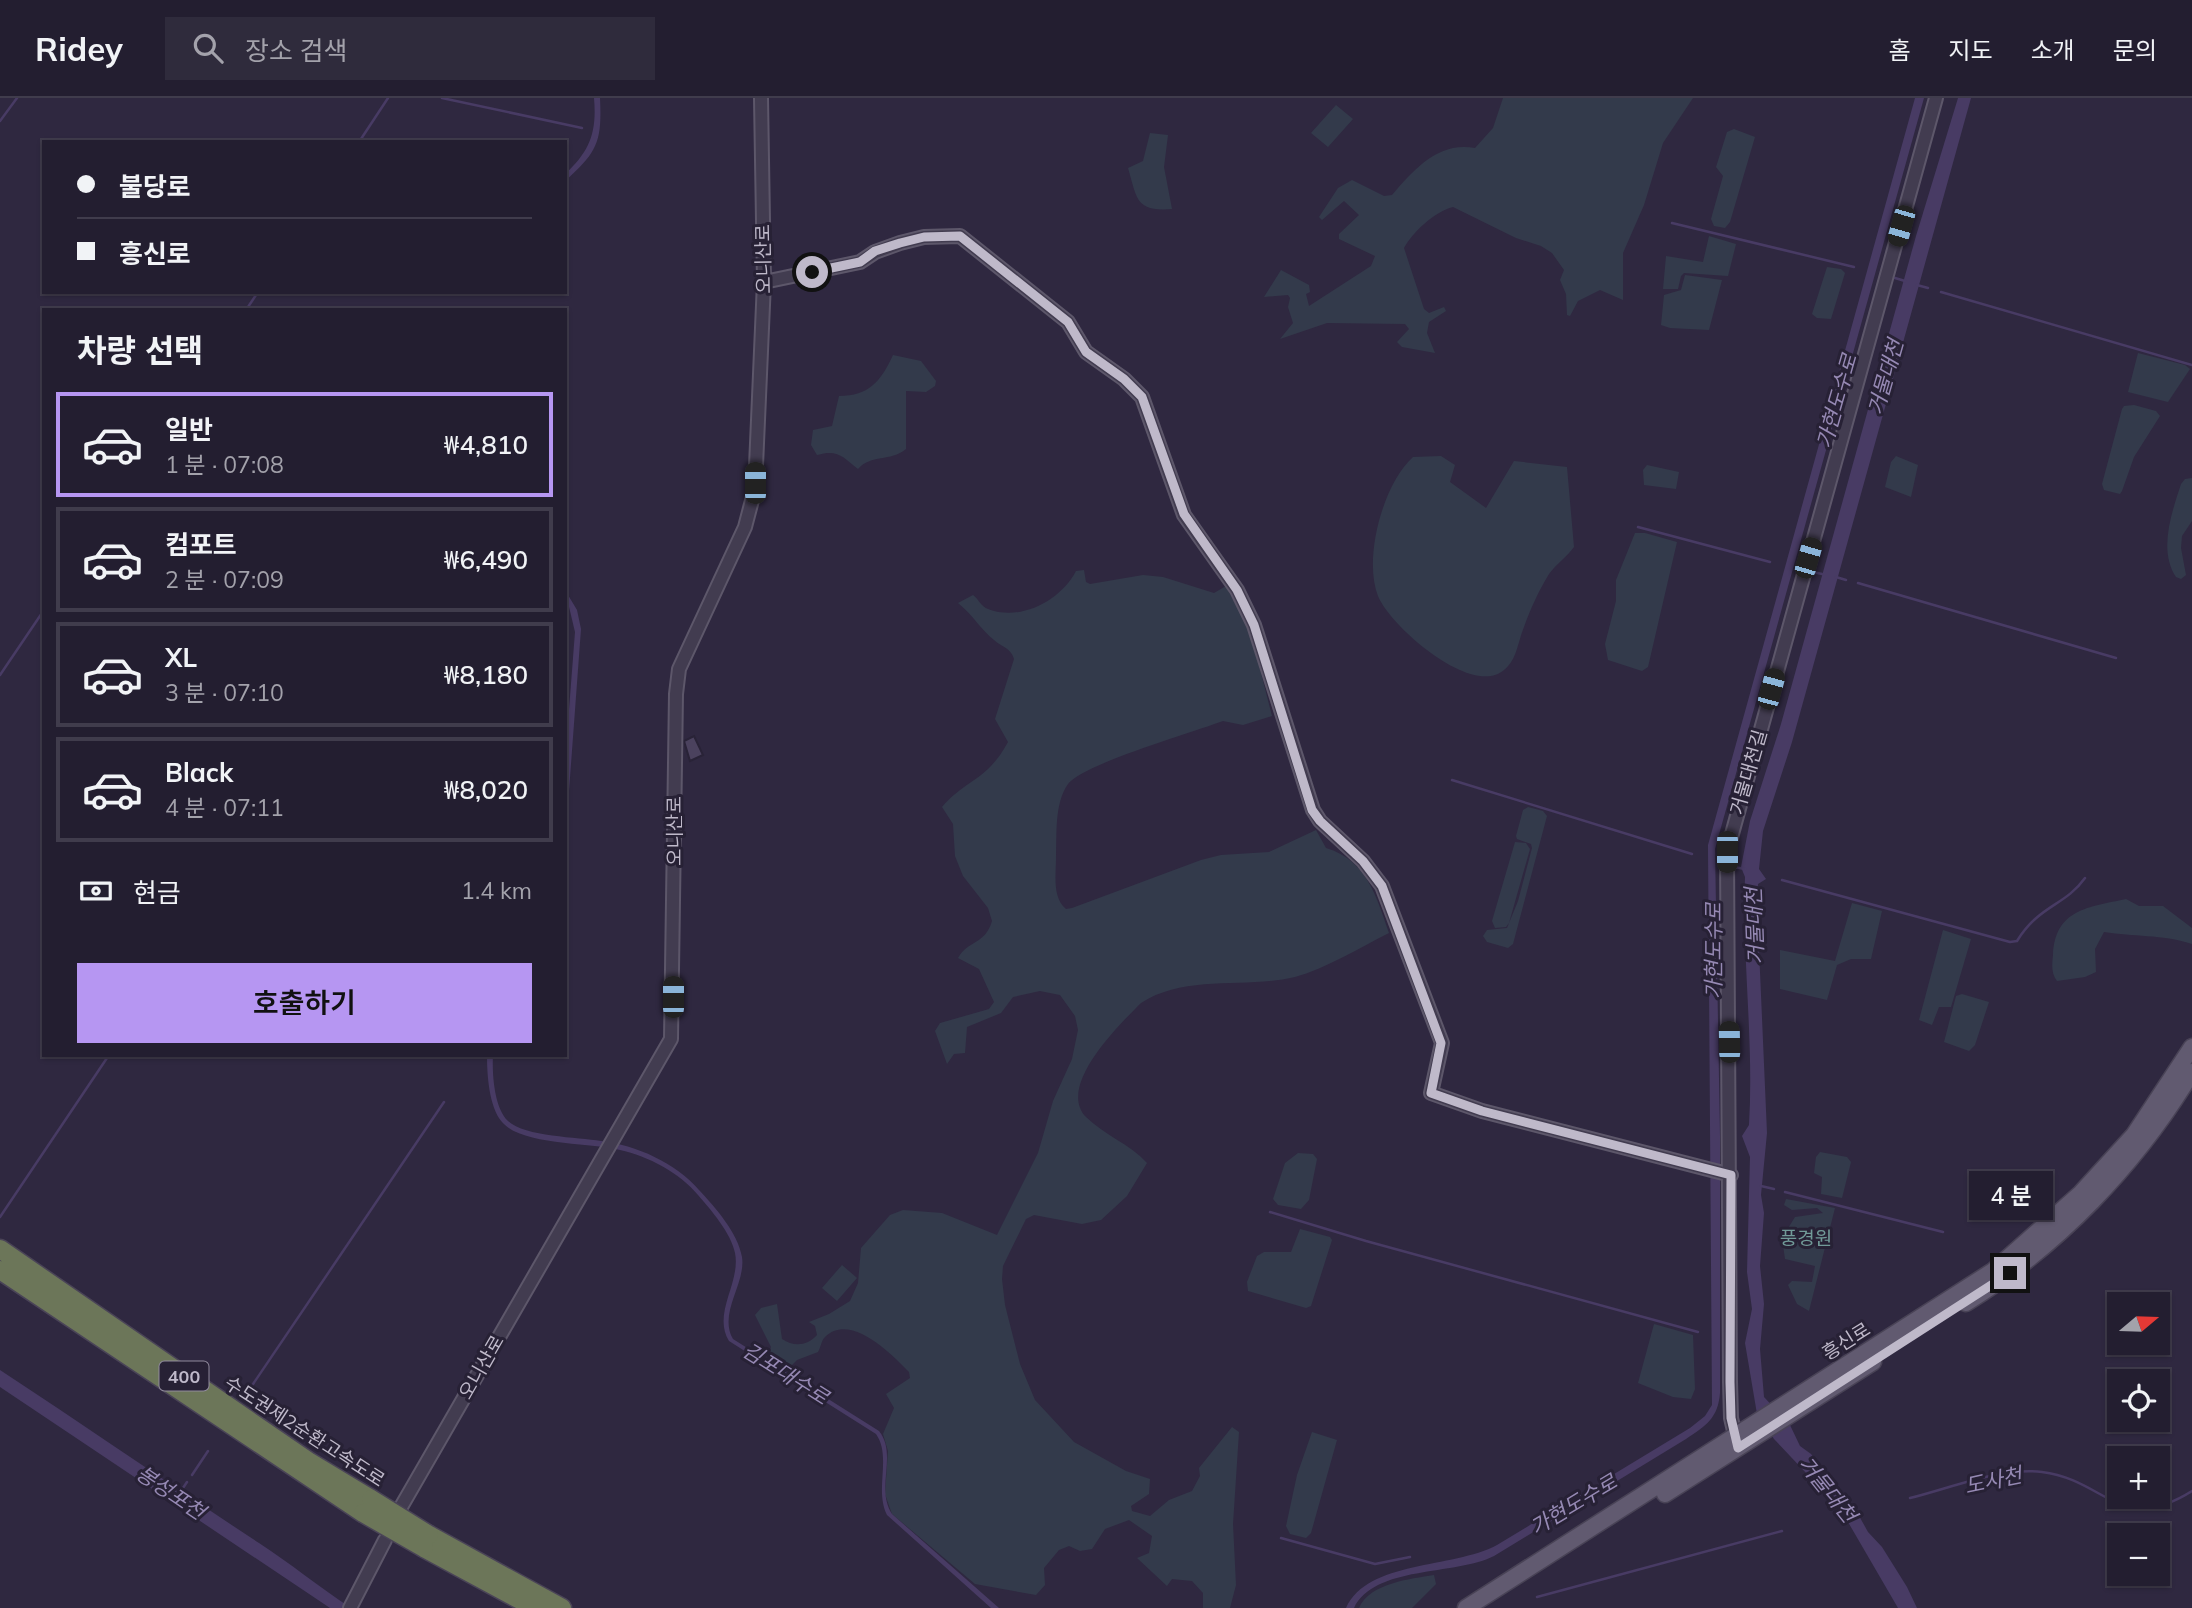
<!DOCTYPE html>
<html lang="ko">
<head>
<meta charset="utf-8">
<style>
  body { margin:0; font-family:Mulish,"Noto Sans KR",sans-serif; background:#2f2b3c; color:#f1f3f6; height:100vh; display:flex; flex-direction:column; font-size:26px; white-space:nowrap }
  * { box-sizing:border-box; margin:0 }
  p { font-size:23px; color:#a3a2ab }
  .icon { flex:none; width:38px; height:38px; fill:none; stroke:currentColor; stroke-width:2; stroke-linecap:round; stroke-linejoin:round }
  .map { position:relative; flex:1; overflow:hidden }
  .drawer { position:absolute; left:42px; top:210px; width:525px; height:749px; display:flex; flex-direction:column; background:#231e30; border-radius:0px; box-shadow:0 2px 5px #0004,0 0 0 2px #403c4c }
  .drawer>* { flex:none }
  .banner { position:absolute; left:42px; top:42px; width:525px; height:154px; border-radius:0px; box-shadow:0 2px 5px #0004,0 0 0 2px #403c4c; display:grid; align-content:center; height:154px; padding:0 35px; background:#231e30 }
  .needle { width:46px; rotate:71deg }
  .controls { position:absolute; left:2107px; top:1194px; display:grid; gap:14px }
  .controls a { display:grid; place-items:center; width:63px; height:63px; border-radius:0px; background:#231e30; box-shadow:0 2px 5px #0004,0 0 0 2px #403c4c; font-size:35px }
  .end { position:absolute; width:32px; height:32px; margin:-16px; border:9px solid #bfb9ca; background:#111; box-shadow:0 0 0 4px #111 }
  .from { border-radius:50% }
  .bubble { position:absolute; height:49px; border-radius:0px; background:#231e30; box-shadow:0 2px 5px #0004,0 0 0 2px #403c4c; font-size:23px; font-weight:600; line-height:49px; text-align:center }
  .car { position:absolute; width:21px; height:42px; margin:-21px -10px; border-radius:9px; box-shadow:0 0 5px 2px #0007; background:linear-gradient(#222 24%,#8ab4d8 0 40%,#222 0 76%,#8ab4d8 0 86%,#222 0) }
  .banner b { display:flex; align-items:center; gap:24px; height:66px; font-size:26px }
  .banner b+b { border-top:2px solid #403c4c }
  .banner i { width:18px; height:18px; background:#f1f3f6 }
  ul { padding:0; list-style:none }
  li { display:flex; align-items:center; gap:21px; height:105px; margin:0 14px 10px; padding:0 21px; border:4px solid #403c4c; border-radius:0px }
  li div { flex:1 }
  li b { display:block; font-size:26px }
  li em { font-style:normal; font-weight:600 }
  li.active { border-color:#b696f2 }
  li>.icon { width:63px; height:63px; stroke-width:1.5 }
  h2 { padding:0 35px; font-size:32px; line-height:84px }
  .pay { display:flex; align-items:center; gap:18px; height:77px; padding:0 35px; font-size:26px }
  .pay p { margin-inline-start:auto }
  .button { display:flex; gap:14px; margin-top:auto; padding:14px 35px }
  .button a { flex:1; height:80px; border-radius:0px; background:#b696f2; color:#111; font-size:28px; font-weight:600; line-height:80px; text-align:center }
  header { display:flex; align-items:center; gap:42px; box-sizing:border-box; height:98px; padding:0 35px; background:#231e30; border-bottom:2px solid #403c4c }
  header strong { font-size:33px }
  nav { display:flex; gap:38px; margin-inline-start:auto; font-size:24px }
  .search { width:490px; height:63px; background:#2f2b3c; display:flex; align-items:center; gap:18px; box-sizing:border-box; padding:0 24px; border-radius:0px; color:#a3a2ab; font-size:26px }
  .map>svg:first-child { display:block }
  .green { fill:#333a4b }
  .water { fill:#483b64 }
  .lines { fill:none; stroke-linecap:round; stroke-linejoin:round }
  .stream { stroke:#483b64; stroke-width:2.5 }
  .building { fill:#4b425e; stroke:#292337; stroke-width:2 }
  .minor-casing { stroke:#5d576a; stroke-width:16 }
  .major-casing { stroke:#494356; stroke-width:19 }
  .highway-casing { stroke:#4a4457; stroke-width:21 }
  .minor { stroke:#423c50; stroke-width:12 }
  .major { stroke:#615a70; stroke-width:16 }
  .highway { stroke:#6c7659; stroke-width:18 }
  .highway-bridge-casing { stroke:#4a4457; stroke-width:21; stroke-linecap:butt }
  .highway-bridge { stroke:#6c7659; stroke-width:18 }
  .route { stroke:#bfb9ca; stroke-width:9 }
  .labels { text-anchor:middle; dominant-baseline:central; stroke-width:6; stroke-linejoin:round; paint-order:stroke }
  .shield { fill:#272135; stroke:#918b9d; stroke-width:2 }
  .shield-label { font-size:18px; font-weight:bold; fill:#bfb9ca }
  .street-label { font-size:19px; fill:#bfb9ca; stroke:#272135 }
  .park-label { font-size:19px; fill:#719a98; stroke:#272135 }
  .water-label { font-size:21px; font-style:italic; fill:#9689b4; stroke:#272135 }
</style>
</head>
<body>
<header>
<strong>Ridey</strong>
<div class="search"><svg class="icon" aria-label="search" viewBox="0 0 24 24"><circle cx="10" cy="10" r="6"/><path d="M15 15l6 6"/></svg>장소 검색</div>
<nav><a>홈</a><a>지도</a><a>소개</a><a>문의</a></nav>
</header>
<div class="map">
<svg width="2192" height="1510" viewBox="0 0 2192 1510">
  <rect width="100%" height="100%" fill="#2f2840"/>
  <!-- green -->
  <path class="green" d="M1503 0H1693L1663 45 1644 107 1623 155V202L1600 192 1578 203 1570 218 1567 217 1566 196 1560 182 1564 172 1552 155 1541 148 1516 140 1453 109C1434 114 1413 134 1404 150L1424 211 1429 215 1444 209 1446 213 1429 224 1427 235 1435 255 1402 249 1397 244 1409 231 1405 226 1327 225 1280 241 1293 225 1288 209 1290 200 1288 197 1264 199 1281 172 1309 187 1310 194 1306 196 1309 208 1371 168 1375 158 1339 141V136L1359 117 1344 103 1322 122 1319 119 1338 90 1352 82 1384 98 1392 97C1414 71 1439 43 1475 50L1493 30Z
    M1336 7 1353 21 1328 49 1311 35Z
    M1734 31 1755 39 1730 124 1725 130 1714 128 1711 121 1723 78 1716 69 1727 34Z
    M1150 35 1168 37 1164 69 1172 111C1135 114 1137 100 1128 70L1143 63Z
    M1709 138 1736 146 1728 178 1684 175 1681 178 1678 191H1663L1666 158 1703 164Z
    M1827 169 1841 171 1845 175 1831 221 1817 220 1812 216Z
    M1685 177 1722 182 1709 232 1670 230 1661 227 1664 197 1681 192Z
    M2138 255 2185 267 2190 271 2168 304 2128 294Z
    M893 257 921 263 936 283 935 288 926 294 906 293V351C890 364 871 356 858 371 843 359 838 351 817 357L811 347 813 332 832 328 839 298C869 298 881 283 893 257Z
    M2134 307 2156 313 2160 318 2134 359 2122 393 2120 396 2104 392 2102 386 2122 311 2124 308Z
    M1441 358 1455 367 1450 384 1486 410 1514 363 1567 369 1574 449C1567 459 1556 466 1549 476 1539 492 1530 512 1524 529 1518 543 1517 562 1504 572 1472 600 1390 528 1378 498 1363 460 1383 386 1413 359Z
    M1896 358 1918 367 1911 399 1885 389 1891 364Z
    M1647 367 1679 374 1676 391 1644 387 1643 372Z
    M2192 380V423L2182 438 2181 450 2186 477 2181 481 2176 479C2158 452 2172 414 2181 386L2185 381Z
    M1635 435H1645L1677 444 1648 569 1642 573 1608 562 1605 546 1616 503V482Z
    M1084 472 1086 484 1090 486 1143 477 1163 479 1214 495 1226 488 1251 536 1272 618 1243 627 1223 623C1194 634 1083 666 1068 686 1054 706 1057 737 1056 760 1056 776 1052 800 1066 811L1072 810 1201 762 1221 757 1269 754 1316 732 1326 750C1367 762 1377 800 1389 835 1359 850 1327 870 1295 879 1245 891 1186 876 1141 905 1120 926 1056 988 1086 1019 1104 1037 1130 1046 1147 1065L1127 1098 1101 1122 1082 1126 1034 1117 1026 1121 1003 1168 1002 1181 1005 1207 1020 1266 1035 1302 1074 1344 1126 1373 1150 1381 1149 1396 1131 1408 1132 1413 1150 1418 1169 1402 1192 1393 1200 1378 1199 1370 1232 1329 1239 1334 1233 1426 1236 1487 1230 1510H1203V1495L1192 1483 1172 1481 1167 1488 1137 1460 1149 1455 1152 1438 1129 1422 1105 1431 1092 1451 1080 1453 1069 1448 1059 1452 1044 1470 1045 1487 1036 1497 975 1486 892 1416 885 1396 888 1353 883 1336 894 1310 886 1296 910 1280 909 1274C892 1257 851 1214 825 1239 821 1243 821 1249 818 1254L797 1262 790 1269 768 1257 771 1249 755 1217 761 1210 777 1206 782 1241C794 1249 807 1248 817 1237L815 1228 809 1224 829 1216 850 1203 858 1185 861 1150 890 1117 903 1112 942 1115 997 1137 1038 1055 1053 1003 1072 961 1078 932 1075 918 1060 897 1040 893 1013 899 1001 915 967 929 965 955 954 956 947 966 935 933 940 925 989 911 994 904 979 871 958 860C968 842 985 847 992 823L988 810 963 778 955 758 953 726 942 709C966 681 987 683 1008 644L995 621 1014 561C1011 550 1002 549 994 542 982 533 973 517 958 505L973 497C979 501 980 508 988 511 1021 524 1061 502 1076 473Z
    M1528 709 1543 713 1547 718 1513 846 1508 850 1487 844 1483 838 1487 832 1507 830 1518 803 1532 750 1531 746 1517 741 1516 738 1523 712Z
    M1515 744 1526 745 1530 751 1509 825 1506 829 1495 830 1492 823Z
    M2126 801 2139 808H2163L2192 830V846C2161 836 2134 839 2104 834L2095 851 2096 874 2085 879 2057 883C2051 875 2052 866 2053 857 2055 811 2089 809 2126 801Z
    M1852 805 1882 813 1871 861H1851L1837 867 1827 902 1780 891V852L1835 863Z
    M1943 832 1971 841 1951 909H1939L1932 927 1919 922Z
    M1962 896 1989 904 1975 947 1969 953 1944 944 1956 898Z
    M1820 1054 1847 1059 1851 1064 1842 1100 1821 1096 1822 1079 1814 1075 1816 1059Z
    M1298 1055 1313 1056 1317 1061 1309 1102 1301 1111 1278 1107 1273 1101 1285 1065Z
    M1786 1101 1835 1110 1809 1213 1797 1206 1788 1187 1792 1183 1812 1184 1815 1168 1785 1161 1782 1140 1795 1119 1823 1115 1817 1110 1792 1112 1784 1107Z
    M1300 1131 1330 1139 1332 1142 1311 1208 1306 1210 1248 1193 1247 1184 1257 1158 1264 1154H1291Z
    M842 1167 857 1180 837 1203 822 1190Z
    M1654 1226 1693 1237 1695 1291 1691 1301 1673 1299 1638 1285Z
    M1312 1334 1337 1342 1311 1435 1306 1440 1290 1436 1286 1428 1297 1377Z
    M1434 1477 1436 1486 1412 1510H1359C1370 1485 1410 1481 1434 1477Z"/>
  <!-- water -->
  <path class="water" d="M594 0H600C602 43 598 54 565 83V76C590 53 597 34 594 0Z
    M1915 0H1924L1715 751 1720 1038V1295C1718 1320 1706 1328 1686 1341L1494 1458C1454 1478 1375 1467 1354 1510H1346C1368 1462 1452 1471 1497 1447L1690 1330 1705 1318 1712 1307 1708 747Z
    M1958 0H1971L1792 644 1763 733 1759 771 1766 781 1758 786 1757 805 1767 1035 1761 1097 1764 1115 1760 1168 1764 1206 1760 1251 1764 1299 1790 1327 1800 1348 1811 1356 1837 1389 1848 1398 1868 1434 1882 1449 1907 1489 1917 1510H1898L1841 1412 1774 1341 1757 1316 1745 1245 1752 1211 1747 1174 1750 1059 1742 1038 1749 1027C1754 944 1742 862 1745 779L1741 769 1750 723 1781 626 1916 138Z
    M565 492 577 512 581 531 565 747V663L575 534Z
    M487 957H493C492 975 494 1010 508 1023 525 1039 578 1039 601 1043 636 1047 676 1065 699 1092 715 1109 738 1135 742 1159 746 1186 718 1215 733 1241L879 1333C898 1357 875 1390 892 1416L999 1510H991L887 1417C874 1391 892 1359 876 1336L729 1243C712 1215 741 1185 735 1155 731 1135 711 1112 698 1097 680 1075 648 1058 620 1052 591 1044 522 1048 502 1024 489 1009 487 977 487 957Z
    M0 1272C87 1329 172 1388 259 1445 290 1465 319 1489 351 1510H330L0 1289Z"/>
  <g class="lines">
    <!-- stream -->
    <path class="stream" d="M442 0 582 30
      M0 23 17 0
      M359 44 388 0
      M1672 125 1854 169
      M1895 180 1905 183
      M1917 187 1928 190
      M1941 194 2192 267
      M246 212 258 194
      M1638 429 1770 464
      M1813 474 1822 476
      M1836 479 1846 482
      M1858 485 2116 560
      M0 577 44 512
      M1452 682 1692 756
      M1734 769 1745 771
      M1782 782 2010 844 2017 843C2039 807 2065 808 2085 780
      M1761 1088 1774 1091
      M1785 1094 1943 1134
      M1270 1114 1366 1143 1698 1234
      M0 1119 109 957
      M249 1292 444 1004
      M192 1377 208 1353
      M179 1396 187 1384
      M1910 1400C1951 1390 2000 1369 2042 1374 2106 1382 2120 1438 2192 1393
      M1281 1440 1375 1466 1410 1459
      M1537 1499 1782 1433"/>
  </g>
  <!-- building -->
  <path class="building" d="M694 638 703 657 690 663 684 643Z"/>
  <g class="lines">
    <defs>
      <path id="minor" d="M764 184 860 164 875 154 900 145 924 139 960 138 1068 224 1086 254 1124 281 1142 299 1184 417 1237 492 1254 527 1313 712 1320 723 1363 763 1382 788 1442 945 1431 995 1482 1013 1731 1077
        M1737 1346 1731 1320 1730 1284 1727 754 1936 0
        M401 1409 671 941 676 596 679 571 745 429 755 391 764 184 761 0
        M350 1510 385 1442"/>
      <path id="major" d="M1966 1205C2058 1148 2136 1067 2192 974
        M1665 1396 1873 1264
        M1466 1510 1993 1173 2081 1095 2134 1037 2192 949"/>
      <path id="highway" d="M0 1151 308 1363 371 1401
        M0 1172 363 1415
        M429 1437 562 1510
        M424 1450 535 1510"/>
    </defs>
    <!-- minor casing -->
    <use href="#minor" class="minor-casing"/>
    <!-- major casing -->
    <use href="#major" class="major-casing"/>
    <!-- highway casing -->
    <use href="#highway" class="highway-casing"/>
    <!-- minor -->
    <use href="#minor" class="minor"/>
    <!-- major -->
    <use href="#major" class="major"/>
    <!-- highway -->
    <use href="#highway" class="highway"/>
    <defs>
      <path id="highway-bridge" d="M371 1401 429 1437
        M363 1415 424 1450"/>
    </defs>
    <!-- highway-bridge casing -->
    <use href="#highway-bridge" class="highway-bridge-casing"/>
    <!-- highway-bridge -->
    <use href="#highway-bridge" class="highway-bridge"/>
  </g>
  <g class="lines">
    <!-- route -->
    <path class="route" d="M812 174 860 164 875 153 900 145 924 139 960 138 1068 224 1086 254 1124 281 1142 299 1184 416 1237 492 1254 527 1312 712 1320 723 1363 763 1382 788 1441 945 1431 995 1482 1013 1731 1077 1730 1284 1731 1320 1738 1350 2010 1175"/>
  </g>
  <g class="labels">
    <!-- shield labels -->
    <rect class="shield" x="159.5" y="1263.5" width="49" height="29" rx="5"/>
    <g class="shield-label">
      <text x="184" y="1278">400</text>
    </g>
    <!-- street labels -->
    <g class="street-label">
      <text transform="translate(763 161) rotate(-91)">오니산로</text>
      <text transform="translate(1748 674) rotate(-74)">거물대천길</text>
      <text transform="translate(674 733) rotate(-90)">오니산로</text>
      <text transform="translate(1846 1243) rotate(-32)">흥신로</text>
      <text transform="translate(481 1269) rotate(-60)">오니산로</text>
      <text transform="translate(305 1333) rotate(33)">수도권제2순환고속도로</text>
    </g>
    <!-- park labels -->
    <g class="park-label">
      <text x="1806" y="1140">풍경원</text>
    </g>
    <!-- water labels -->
    <g class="water-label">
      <text transform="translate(1885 279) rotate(-74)">거물대천</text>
      <text transform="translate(1836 303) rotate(-74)">가현도수로</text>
      <text transform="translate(1754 828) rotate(-92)">거물대천</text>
      <text transform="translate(1713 853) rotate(-90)">가현도수로</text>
      <text transform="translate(786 1275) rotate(32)">김포대수로</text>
      <text transform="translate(1993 1382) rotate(-12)">도사천</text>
      <text transform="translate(1828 1391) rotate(51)">거물대천</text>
      <text transform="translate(171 1394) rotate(34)">봉성포천</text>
      <text transform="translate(1573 1406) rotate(-31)">가현도수로</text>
    </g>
  </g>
</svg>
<div class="controls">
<a><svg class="needle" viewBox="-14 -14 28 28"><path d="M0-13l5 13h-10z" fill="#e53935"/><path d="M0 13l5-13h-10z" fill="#a3a2ab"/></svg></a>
<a><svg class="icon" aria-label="locate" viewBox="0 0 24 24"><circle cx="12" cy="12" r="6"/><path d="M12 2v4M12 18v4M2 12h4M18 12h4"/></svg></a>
<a>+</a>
<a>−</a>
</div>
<i class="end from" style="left:812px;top:174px"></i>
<i class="end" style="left:2010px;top:1175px"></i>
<div class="bubble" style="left:1969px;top:1073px;width:84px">4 분</div>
<i class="car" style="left:1901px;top:128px;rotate:196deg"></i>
<i class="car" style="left:755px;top:385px;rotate:0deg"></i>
<i class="car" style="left:1808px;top:460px;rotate:16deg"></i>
<i class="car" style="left:1771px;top:591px;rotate:15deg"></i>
<i class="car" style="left:1727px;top:754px;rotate:180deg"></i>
<i class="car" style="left:673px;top:899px;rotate:0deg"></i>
<i class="car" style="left:1729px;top:944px;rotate:359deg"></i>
<div class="banner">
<b><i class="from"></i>불당로</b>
<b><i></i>흥신로</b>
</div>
<section class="drawer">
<h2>차량 선택</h2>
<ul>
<li class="active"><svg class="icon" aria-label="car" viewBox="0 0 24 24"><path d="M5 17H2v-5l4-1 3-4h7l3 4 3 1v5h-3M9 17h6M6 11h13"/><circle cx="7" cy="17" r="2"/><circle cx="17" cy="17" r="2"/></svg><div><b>일반</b><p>1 분 · 07:08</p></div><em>₩4,810</em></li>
<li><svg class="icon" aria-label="car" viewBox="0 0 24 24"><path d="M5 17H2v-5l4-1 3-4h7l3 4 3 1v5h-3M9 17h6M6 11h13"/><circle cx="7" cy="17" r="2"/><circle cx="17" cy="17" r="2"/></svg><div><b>컴포트</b><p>2 분 · 07:09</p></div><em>₩6,490</em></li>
<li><svg class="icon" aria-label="car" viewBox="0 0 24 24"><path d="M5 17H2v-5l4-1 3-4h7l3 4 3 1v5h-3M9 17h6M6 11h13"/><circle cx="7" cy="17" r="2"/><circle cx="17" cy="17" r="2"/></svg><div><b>XL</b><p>3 분 · 07:10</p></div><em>₩8,180</em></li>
<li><svg class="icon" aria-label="car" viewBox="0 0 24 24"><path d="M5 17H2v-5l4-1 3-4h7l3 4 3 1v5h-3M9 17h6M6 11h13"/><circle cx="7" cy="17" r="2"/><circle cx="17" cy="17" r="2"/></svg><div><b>Black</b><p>4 분 · 07:11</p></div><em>₩8,020</em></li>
</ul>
<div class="pay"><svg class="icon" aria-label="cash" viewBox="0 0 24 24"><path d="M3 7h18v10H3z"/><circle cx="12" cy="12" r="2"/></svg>현금<p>1.4 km</p></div>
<div class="button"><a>호출하기</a></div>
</section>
</div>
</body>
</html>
